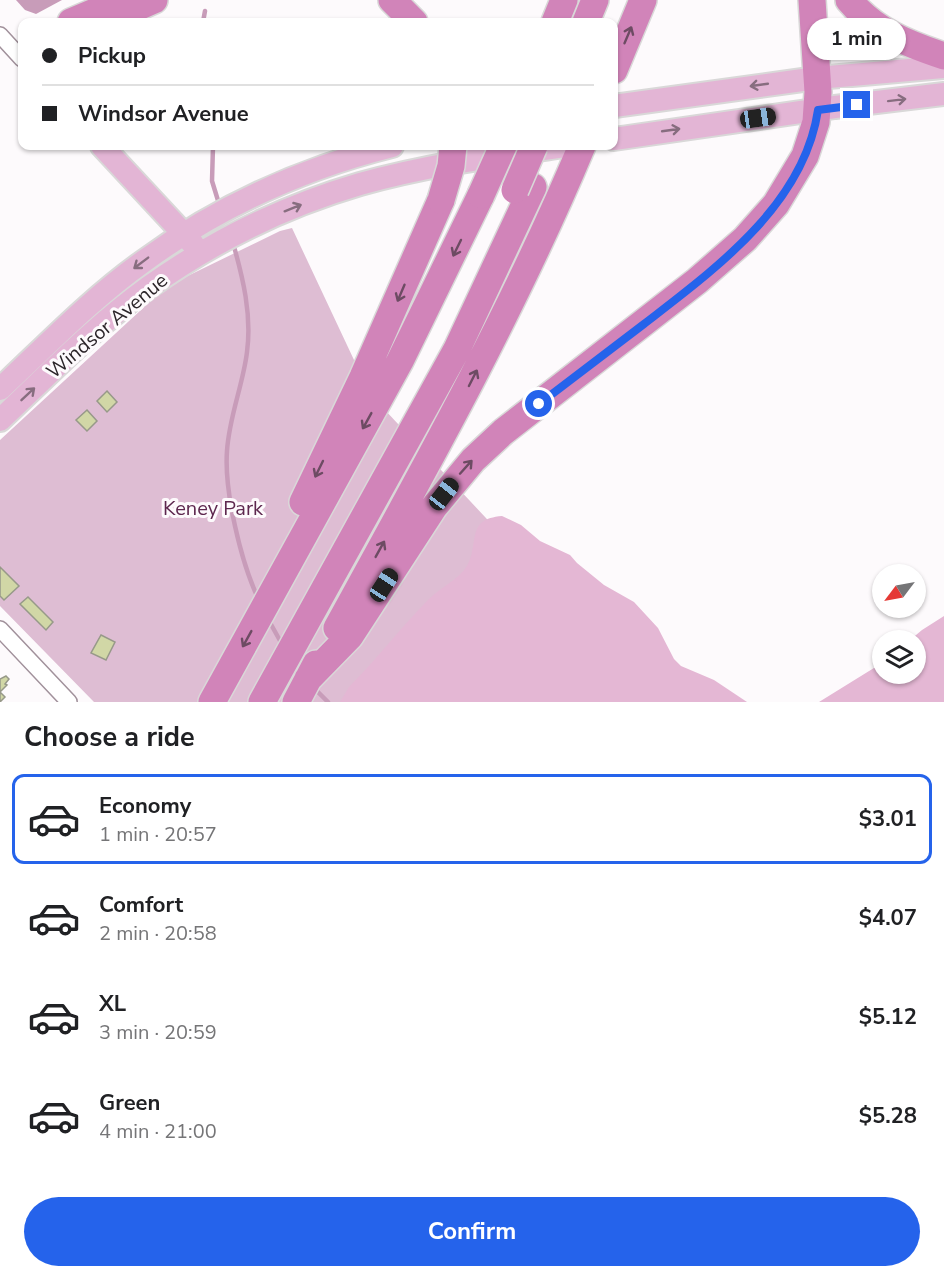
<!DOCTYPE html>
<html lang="en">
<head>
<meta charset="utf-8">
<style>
  body { margin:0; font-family:"Nunito Sans",sans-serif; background:#f2f2f2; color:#202124; height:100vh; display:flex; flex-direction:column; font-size:22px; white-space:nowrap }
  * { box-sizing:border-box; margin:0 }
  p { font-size:20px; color:#757577 }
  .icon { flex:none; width:33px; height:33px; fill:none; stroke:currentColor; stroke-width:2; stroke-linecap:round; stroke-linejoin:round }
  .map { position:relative; height:702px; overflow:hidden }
  .drawer { display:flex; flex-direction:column; background:#fff; flex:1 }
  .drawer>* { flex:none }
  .hud { position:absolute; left:18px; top:18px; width:600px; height:132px; border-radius:12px; box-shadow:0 2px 4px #0004; display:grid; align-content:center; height:132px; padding:0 24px; background:#fff }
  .needle { width:39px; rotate:238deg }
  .controls { position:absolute; left:872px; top:564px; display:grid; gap:12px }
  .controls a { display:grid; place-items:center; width:54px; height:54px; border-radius:50%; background:#fff; box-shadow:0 2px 4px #0004; font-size:30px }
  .end { position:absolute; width:27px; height:27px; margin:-14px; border:8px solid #2563eb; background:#fff; box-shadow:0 0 0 3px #fff }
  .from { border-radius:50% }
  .bubble { position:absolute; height:42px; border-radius:21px; background:#fff; box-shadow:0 2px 4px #0004; font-size:20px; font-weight:700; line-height:42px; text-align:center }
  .car { position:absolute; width:18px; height:36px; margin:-18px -9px; border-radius:8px; box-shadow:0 0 4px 2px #0007; background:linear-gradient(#222 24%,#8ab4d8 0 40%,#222 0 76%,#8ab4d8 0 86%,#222 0) }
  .hud b { display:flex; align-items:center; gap:21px; height:57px; font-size:22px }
  .hud b+b { border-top:2px solid #e0e0e0 }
  .hud i { width:15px; height:15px; background:#202124 }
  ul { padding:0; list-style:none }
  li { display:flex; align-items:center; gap:18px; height:90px; margin:0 12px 9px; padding:0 12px; border:3px solid transparent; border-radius:12px }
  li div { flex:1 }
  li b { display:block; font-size:22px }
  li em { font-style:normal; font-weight:700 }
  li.current { border-color:#2563eb }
  li>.icon { width:54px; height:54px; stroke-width:1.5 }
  h2 { padding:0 24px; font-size:27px; line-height:72px }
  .action { display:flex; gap:12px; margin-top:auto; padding:12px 24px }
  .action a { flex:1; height:69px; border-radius:36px; background:#2563eb; color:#fff; font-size:24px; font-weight:700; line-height:69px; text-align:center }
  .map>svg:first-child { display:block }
  .green { fill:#debdd3 }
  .forest { fill:#e4b7d4 }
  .water { fill:#c89cb9 }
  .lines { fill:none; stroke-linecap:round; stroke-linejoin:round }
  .stream { stroke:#c89cb9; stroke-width:4.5 }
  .building { fill:#d1d7a6; stroke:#979989; stroke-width:1.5 }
  .minor-casing { stroke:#a1919b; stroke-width:18 }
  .primary-casing { stroke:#d9d8d8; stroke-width:26 }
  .motorway-casing { stroke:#d9d8d8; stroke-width:30 }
  .minor { stroke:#fff; stroke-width:15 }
  .primary { stroke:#e3b5d5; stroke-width:22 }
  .motorway { stroke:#d184b9; stroke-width:27 }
  .motorway-bridge-casing { stroke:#d9d8d8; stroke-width:30; stroke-linecap:butt }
  .motorway-bridge { stroke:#d184b9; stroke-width:27 }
  .oneway { stroke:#6d4b63 }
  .oneway2 { stroke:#876d7f }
  .route { stroke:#2563eb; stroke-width:8 }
  .labels { text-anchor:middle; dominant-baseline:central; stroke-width:6; stroke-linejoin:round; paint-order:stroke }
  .street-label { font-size:20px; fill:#2b2529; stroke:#fdfafc }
  .park-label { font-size:20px; fill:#5d274e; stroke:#fdfafc }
</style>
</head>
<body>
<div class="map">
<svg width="944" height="702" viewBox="0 0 944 702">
  <rect width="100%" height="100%" fill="#fdfafc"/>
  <!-- green -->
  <path class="green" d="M292 228 370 394 658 702H94L0 606V440L167 286 280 231Z"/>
  <!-- forest -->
  <path class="forest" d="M502 516 521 525 540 541 570 555 577 563 604 585 634 602 658 628 674 659 681 666 714 680 747 702H340L349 687C377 659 401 627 429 599 441 587 458 580 467 566 480 543 465 519 502 516Z
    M944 616V702H819L882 663V674H915V640H910L922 630Z"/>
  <!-- water -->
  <path class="water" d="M16 0H62L36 14 25 10Z"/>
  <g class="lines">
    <!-- stream -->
    <path class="stream" d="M203 22 205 11
      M213 146 212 181 220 207
      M233 243C243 278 252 315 247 352 243 385 229 417 227 451 224 491 241 562 258 598
      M268 619 283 646
      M313 687 328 702"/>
  </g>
  <!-- building -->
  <path class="building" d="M107 391 117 402 107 412 97 401Z
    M87 410 97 421 87 431 76 420Z
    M0 567 19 586 4 600 0 596Z
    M28 597 53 622 46 630 20 604Z
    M101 635 115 642 106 660 91 653Z
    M6 676 9 679 5 684 7 685 0 692 5 697 0 702V679Z"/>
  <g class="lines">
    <defs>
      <path id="minor" d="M0 35 22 59
        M0 629 69 702"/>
      <path id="primary" d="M614 106 817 78 944 67
        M614 139 835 107 944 94
        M102 146 193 244
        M0 389C47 345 92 298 144 261 218 207 304 168 392 146
        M0 420C48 375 95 326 149 287 212 242 285 206 360 184 427 165 496 156 565 146"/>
      <path id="motorway" d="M392 0 414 22
        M849 0C874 31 908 44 944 56
        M71 22 118 2
        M104 22 154 0
        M555 22 564 0
        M586 22 595 0
        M614 70 643 0
        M303 502 363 377 441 200
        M337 628C424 470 512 313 582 146
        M308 679 350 636 434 507 473 460 503 432 697 281 745 239 776 204 805 156 816 122 818 92 812 0
        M212 702 400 361 481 195
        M262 702 457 349 533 187
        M296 702 316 664"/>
    </defs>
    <!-- minor casing -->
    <use href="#minor" class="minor-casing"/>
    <!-- primary casing -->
    <use href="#primary" class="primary-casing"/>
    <!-- motorway casing -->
    <use href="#motorway" class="motorway-casing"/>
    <!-- minor -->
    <use href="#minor" class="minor"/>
    <!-- primary -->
    <use href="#primary" class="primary"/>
    <!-- motorway -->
    <use href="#motorway" class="motorway"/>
    <defs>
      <path id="motorway-bridge" d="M515 190 534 146
        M481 195 503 146
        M441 200 451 166 453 146"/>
    </defs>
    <!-- motorway-bridge casing -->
    <use href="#motorway-bridge" class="motorway-bridge-casing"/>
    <!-- motorway-bridge -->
    <use href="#motorway-bridge" class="motorway-bridge"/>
  </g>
  <!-- one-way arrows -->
  <defs><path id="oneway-shaft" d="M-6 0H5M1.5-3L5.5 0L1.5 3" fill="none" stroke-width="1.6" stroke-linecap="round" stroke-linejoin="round" transform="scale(1.5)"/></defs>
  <g class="oneway">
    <use href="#oneway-shaft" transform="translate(628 35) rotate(-67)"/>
    <use href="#oneway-shaft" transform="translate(457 248) rotate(116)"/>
    <use href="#oneway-shaft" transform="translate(401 293) rotate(113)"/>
    <use href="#oneway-shaft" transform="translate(473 378) rotate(-63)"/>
    <use href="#oneway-shaft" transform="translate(367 421) rotate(119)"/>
    <use href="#oneway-shaft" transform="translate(466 467) rotate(-48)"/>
    <use href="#oneway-shaft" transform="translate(319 469) rotate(116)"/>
    <use href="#oneway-shaft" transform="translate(380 549) rotate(-61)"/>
    <use href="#oneway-shaft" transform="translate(247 639) rotate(119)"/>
  </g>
  <g class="oneway2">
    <use href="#oneway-shaft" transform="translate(759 85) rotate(172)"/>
    <use href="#oneway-shaft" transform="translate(897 100) rotate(-7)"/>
    <use href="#oneway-shaft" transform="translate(671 130) rotate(-8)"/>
    <use href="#oneway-shaft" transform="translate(293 208) rotate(-22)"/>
    <use href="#oneway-shaft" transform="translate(141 263) rotate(143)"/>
    <use href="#oneway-shaft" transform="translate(28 394) rotate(-43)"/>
  </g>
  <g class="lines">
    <!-- route -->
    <path class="route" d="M539 404C574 377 609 351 644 324 715 269 804 205 818 110L857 105"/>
  </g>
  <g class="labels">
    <!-- street labels -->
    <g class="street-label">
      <text transform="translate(107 326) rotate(-40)">Windsor Avenue</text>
    </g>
    <!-- park labels -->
    <g class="park-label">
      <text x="213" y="508">Keney Park</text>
    </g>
  </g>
</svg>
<div class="controls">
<a><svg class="needle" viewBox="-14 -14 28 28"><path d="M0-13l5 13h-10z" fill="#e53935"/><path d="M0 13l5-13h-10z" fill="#757577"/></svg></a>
<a><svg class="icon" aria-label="layers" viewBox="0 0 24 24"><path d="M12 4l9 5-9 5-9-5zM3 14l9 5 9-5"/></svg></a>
</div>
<i class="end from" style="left:539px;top:404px"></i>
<i class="end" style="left:857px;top:105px"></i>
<div class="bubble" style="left:807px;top:18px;width:99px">1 min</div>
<i class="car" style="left:758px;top:118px;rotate:82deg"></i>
<i class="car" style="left:444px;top:494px;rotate:38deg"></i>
<i class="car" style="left:384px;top:585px;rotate:33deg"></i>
<div class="hud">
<b><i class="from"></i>Pickup</b>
<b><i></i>Windsor Avenue</b>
</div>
</div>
<section class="drawer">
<h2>Choose a ride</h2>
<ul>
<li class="current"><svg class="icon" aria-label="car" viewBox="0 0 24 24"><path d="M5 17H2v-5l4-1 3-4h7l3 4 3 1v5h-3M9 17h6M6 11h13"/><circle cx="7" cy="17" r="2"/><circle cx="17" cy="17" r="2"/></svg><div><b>Economy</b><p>1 min · 20:57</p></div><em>$3.01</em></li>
<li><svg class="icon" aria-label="car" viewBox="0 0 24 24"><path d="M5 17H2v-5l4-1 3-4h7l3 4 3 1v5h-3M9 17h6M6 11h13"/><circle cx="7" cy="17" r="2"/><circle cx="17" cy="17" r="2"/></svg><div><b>Comfort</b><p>2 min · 20:58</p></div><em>$4.07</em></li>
<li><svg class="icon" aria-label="car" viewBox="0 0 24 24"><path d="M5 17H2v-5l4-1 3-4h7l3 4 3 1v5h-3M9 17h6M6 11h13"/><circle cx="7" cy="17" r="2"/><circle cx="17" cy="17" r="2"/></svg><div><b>XL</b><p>3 min · 20:59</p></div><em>$5.12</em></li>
<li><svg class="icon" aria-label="car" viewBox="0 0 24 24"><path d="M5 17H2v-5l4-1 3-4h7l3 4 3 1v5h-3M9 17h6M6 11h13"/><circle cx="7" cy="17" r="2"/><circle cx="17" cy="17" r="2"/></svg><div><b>Green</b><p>4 min · 21:00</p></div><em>$5.28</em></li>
</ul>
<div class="action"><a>Confirm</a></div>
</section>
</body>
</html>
